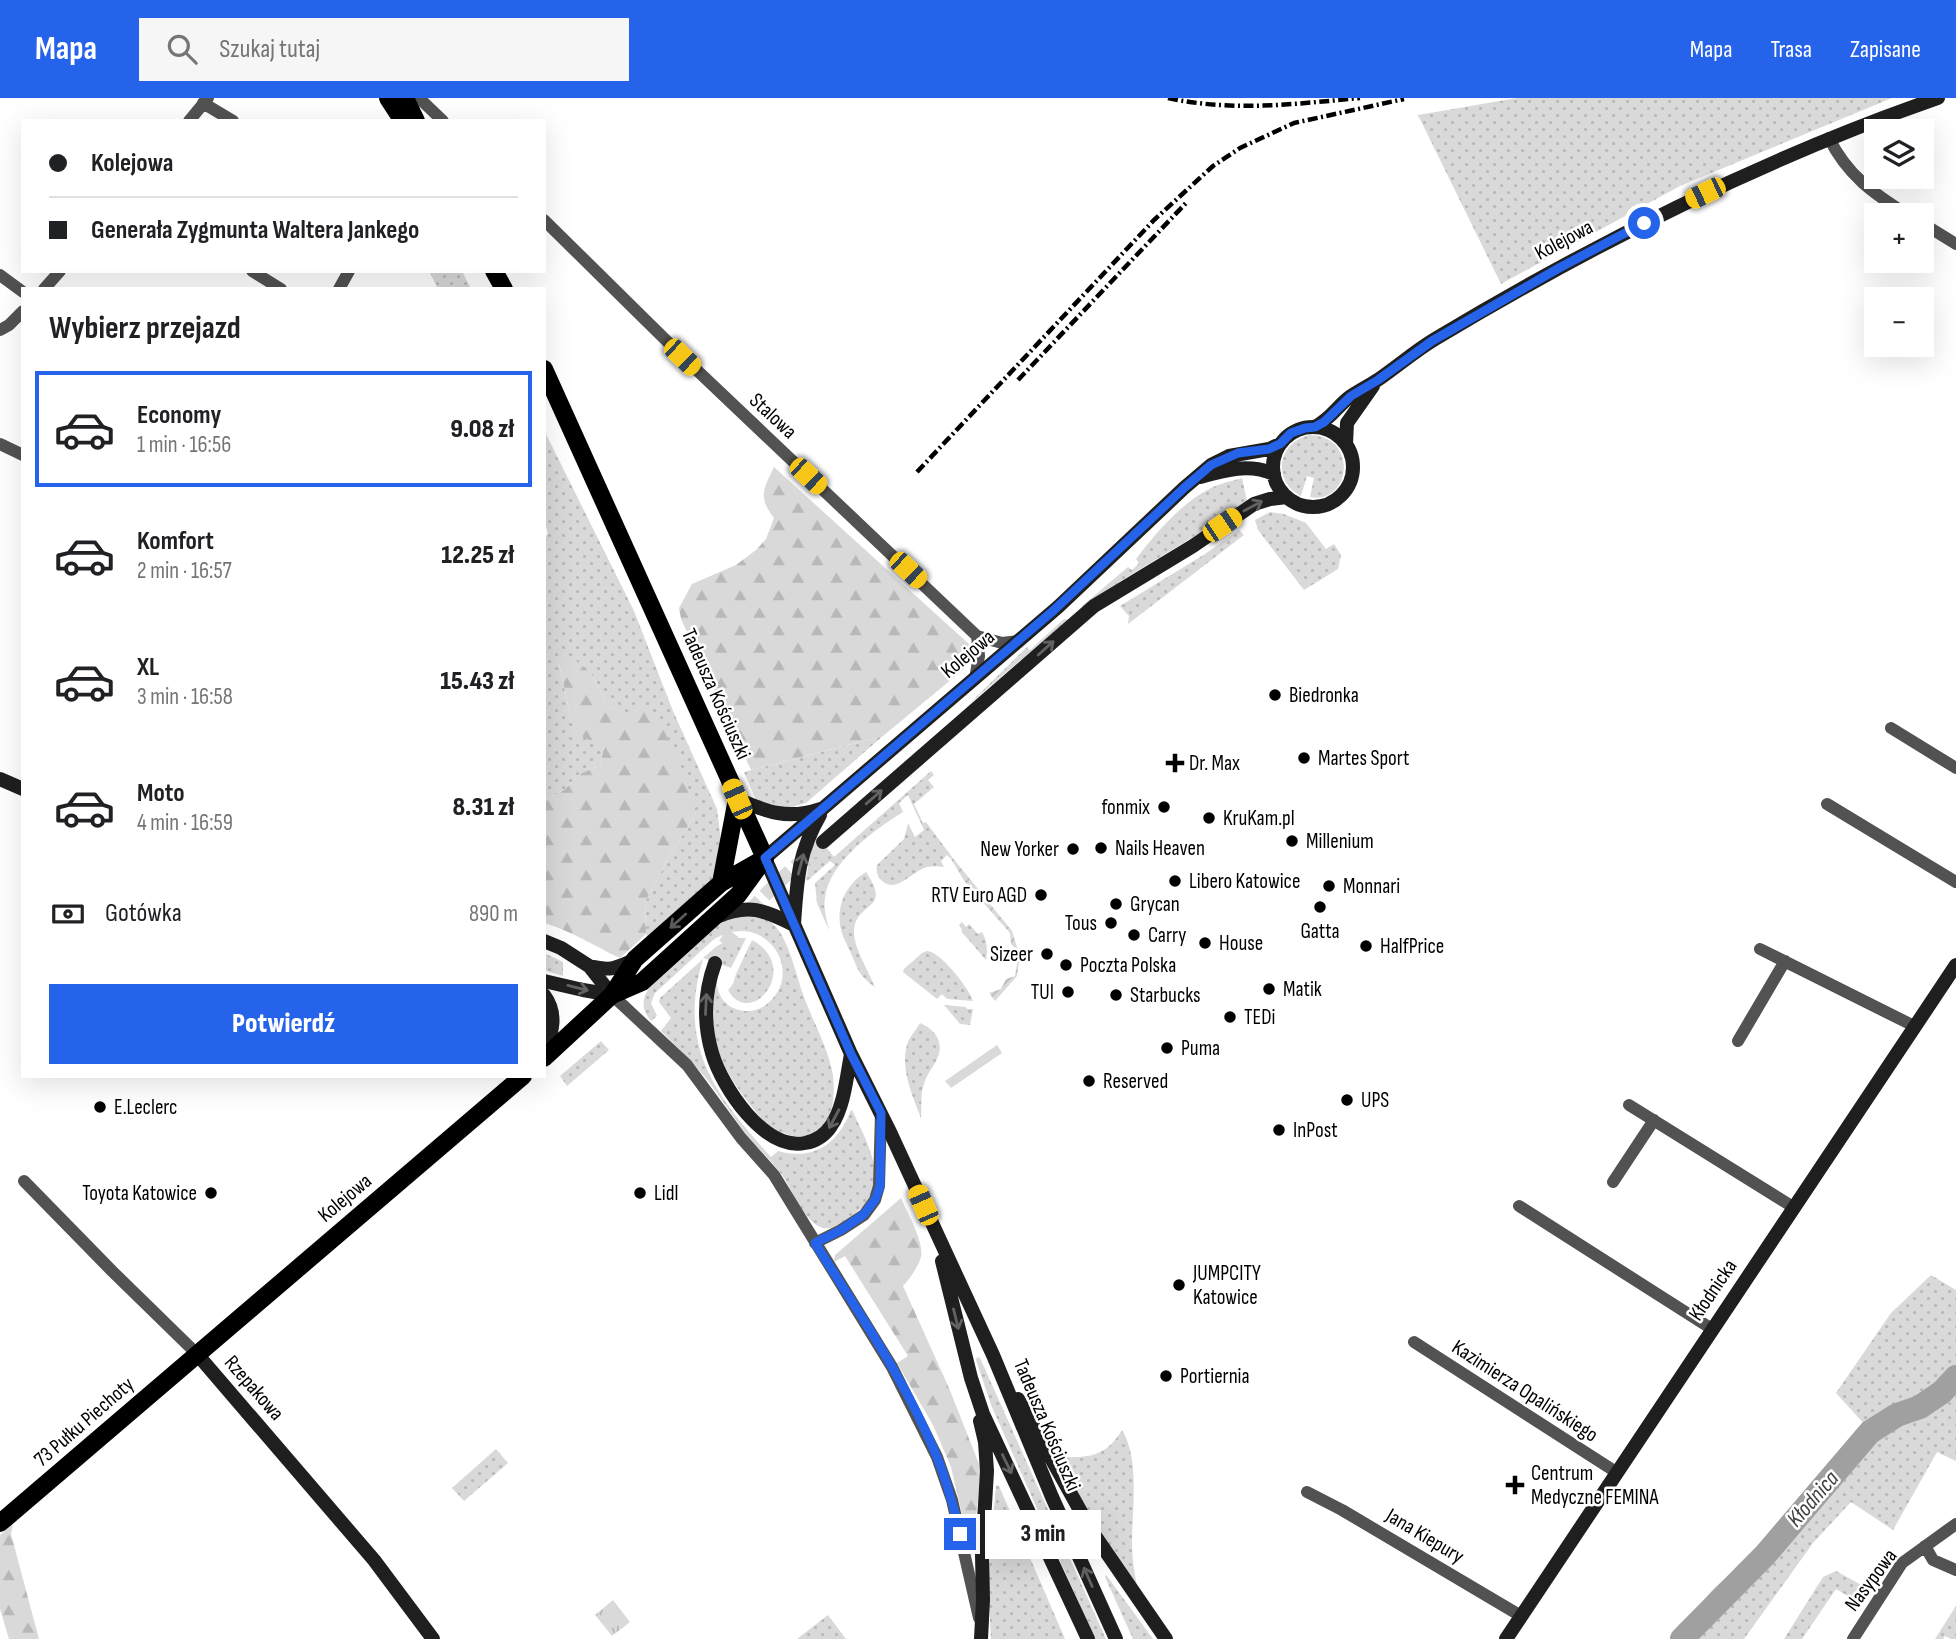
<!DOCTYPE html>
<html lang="pl">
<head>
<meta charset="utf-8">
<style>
  body { margin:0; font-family:"Sofia Sans Condensed",sans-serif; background:#f6f6f6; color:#202124; height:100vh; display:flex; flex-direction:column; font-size:26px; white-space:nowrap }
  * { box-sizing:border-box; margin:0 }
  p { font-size:23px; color:#757577 }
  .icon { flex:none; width:38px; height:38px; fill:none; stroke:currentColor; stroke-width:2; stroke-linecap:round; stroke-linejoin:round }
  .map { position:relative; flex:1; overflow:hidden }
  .panel { position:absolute; left:21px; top:189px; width:525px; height:791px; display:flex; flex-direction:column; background:#fff; border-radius:0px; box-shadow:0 7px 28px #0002 }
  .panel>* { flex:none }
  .banner { position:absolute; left:21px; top:21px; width:525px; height:154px; border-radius:0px; box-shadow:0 7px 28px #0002; display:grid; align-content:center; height:154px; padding:0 28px; background:#fff }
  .buttons { position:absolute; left:1864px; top:21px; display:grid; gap:14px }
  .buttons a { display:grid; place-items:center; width:70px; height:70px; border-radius:0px; background:#fff; box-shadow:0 7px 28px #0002; font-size:35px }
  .end { position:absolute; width:32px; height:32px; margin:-16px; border:9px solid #2563eb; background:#fff; box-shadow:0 0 0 4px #fff }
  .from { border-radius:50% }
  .bubble { position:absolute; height:49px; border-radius:0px; background:#fff; box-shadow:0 7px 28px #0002; font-size:23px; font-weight:800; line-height:49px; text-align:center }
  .car { position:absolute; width:21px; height:42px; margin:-21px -10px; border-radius:9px; box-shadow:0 0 5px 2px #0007; background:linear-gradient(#f5c518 24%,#345 0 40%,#f5c518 0 76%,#345 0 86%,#f5c518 0) }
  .banner b { display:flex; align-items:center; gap:24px; height:66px; font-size:26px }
  .banner b+b { border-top:2px solid #e0e0e0 }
  .banner i { width:18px; height:18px; background:#202124 }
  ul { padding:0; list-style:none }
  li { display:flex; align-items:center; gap:21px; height:116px; margin:0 14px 10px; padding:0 14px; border:4px solid transparent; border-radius:0px }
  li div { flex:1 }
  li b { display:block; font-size:26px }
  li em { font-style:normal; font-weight:800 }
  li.active { border-color:#2563eb }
  li>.icon { width:63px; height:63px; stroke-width:1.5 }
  h2 { padding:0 28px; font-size:32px; line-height:84px }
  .pay { display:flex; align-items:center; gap:18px; height:77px; padding:0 28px; font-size:26px }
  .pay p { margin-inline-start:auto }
  .primary-button { display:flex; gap:14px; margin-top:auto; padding:14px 28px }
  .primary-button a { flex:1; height:80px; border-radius:0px; background:#2563eb; color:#fff; font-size:28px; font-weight:800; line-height:80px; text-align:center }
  header { display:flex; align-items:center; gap:42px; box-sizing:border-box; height:98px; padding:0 35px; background:#2563eb; color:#fff }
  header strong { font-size:33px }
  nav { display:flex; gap:38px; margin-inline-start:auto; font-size:24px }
  .search { width:490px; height:63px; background:#f6f6f6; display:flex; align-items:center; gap:18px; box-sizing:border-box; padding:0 24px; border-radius:0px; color:#757577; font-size:26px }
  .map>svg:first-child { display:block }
  .grass { fill:url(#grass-dots) }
  .forest { fill:url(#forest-firs) }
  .park { fill:url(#park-tufts) }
  .garden { fill:url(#garden-furrows) }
  .pitch { fill:#d9d9d9 }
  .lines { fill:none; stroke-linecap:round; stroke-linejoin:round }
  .river { stroke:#a0a0a0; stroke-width:24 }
  .secondary-tunnel { stroke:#d9d9d9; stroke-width:14; stroke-dasharray:14 7; stroke-linecap:butt }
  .street { stroke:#525252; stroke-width:12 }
  .secondary { stroke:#1f1f1f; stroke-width:14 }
  .primary { stroke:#000; stroke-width:18 }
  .rail { stroke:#000; stroke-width:4.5; stroke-dasharray:10 3.5 2 3.5; stroke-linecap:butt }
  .oneway { stroke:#626262 }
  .oneway2 { stroke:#595959 }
  .route { stroke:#2563eb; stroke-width:9 }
  .poi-dot { fill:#000; stroke:#fff; stroke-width:2.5 }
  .labels { text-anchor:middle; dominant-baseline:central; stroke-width:5; stroke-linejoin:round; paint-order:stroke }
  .street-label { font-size:21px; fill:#000; stroke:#fff }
  .poi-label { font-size:21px; fill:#000; stroke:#fff; text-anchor:start }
  .water-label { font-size:23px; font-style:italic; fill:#414141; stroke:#fff }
</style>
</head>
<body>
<header>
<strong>Mapa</strong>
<div class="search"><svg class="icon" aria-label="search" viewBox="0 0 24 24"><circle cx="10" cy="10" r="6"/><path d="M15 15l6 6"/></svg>Szukaj tutaj</div>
<nav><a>Mapa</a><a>Trasa</a><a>Zapisane</a></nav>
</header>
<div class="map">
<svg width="1956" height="1541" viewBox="0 0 1956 1541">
  <defs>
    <pattern id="grass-dots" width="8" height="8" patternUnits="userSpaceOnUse" patternTransform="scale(1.75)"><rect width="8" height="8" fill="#d9d9d9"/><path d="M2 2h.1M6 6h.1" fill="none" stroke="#b8b8b8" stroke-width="1.8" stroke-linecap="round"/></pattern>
    <pattern id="forest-firs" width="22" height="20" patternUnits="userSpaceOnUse" patternTransform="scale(1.75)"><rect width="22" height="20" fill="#d9d9d9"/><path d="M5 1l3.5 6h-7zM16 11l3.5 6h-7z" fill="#b8b8b8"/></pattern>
    <pattern id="park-tufts" width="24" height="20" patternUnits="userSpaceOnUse" patternTransform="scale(1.75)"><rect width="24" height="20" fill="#d9d9d9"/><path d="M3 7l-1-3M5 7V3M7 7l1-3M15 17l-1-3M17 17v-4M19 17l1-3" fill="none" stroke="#b8b8b8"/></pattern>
    <pattern id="garden-furrows" width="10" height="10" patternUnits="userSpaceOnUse" patternTransform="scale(1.75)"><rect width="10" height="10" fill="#d9d9d9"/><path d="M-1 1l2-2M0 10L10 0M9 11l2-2" fill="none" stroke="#b8b8b8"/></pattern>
  </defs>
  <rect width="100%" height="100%" fill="#fff"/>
  <!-- grass -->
  <path class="grass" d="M1517 0H1892L1680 88 1501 186 1418 17Z
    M429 173H462L471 191H438Z
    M544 332 634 513 673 613 717 711 721 742 720 764 712 782 649 843 646 836 645 804 669 759 696 715 639 611 628 617 609 609 590 574 559 566 570 616 577 635 604 648 600 667 580 676 564 692 544 703V441L548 435 544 423Z
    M1310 337C1360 339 1350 407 1310 399L1314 380 1307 378 1301 398C1271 382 1278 344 1310 337Z
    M1242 380 1247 403 1193 439 1124 481 1083 509 1082 508 1128 469 1132 472 1139 465 1136 461C1155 436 1182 404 1211 390 1221 385 1232 383 1242 380Z
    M1270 414 1284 416 1306 425 1326 451 1334 446 1341 457 1338 471 1304 492 1258 432 1255 422Z
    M1239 432 1244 437 1128 526 1129 518 1120 508 1205 456Z
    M1064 521 1068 522 1024 561H1022L968 607 1027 549 1030 552Z
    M883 638 806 705 789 710 772 708 756 702 744 674Z
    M931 673 934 677 928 682 934 689 914 706 923 725 926 724 952 759 951 761 947 757 941 763 944 769C938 768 932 768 927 769 912 773 896 797 881 782 877 778 876 773 877 767L904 741 908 725 915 739 924 732 908 697 899 705 903 714C874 732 829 764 825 800 823 811 827 822 829 832L817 805 815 785 835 767 830 763 807 783 806 781 810 758 818 739 834 759Z
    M866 774C894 815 853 802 854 836 855 852 869 874 875 889 858 877 858 871 850 853 846 845 841 836 840 826 837 805 848 785 866 774Z
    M749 816C755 818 763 819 769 823 788 834 796 878 804 899 813 924 829 951 833 978 836 1006 831 1043 794 1038 784 1036 773 1032 765 1025 760 1021 756 1014 752 1009 730 982 713 953 711 918 711 907 714 893 716 881 717 895 723 907 736 911 747 915 759 913 767 906 807 874 764 809 713 842L655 895 651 905 657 918 651 923C642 912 641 902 649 890L721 823Z
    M962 824 966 829 969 826 978 836 982 834C987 843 988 852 986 862L961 833 962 832 959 827Z
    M733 840H746L731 870 703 860 717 848Z
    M752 842C803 870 750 932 728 892L733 886 736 876Z
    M927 853C941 854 968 889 973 903L947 901 942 896 937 901 903 874 904 871 922 855Z
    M544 855 563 864V878L544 872Z
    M703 861C677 948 715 997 771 1059L778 1053C814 1063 838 1046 851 1012H852C870 1050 895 1092 848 1120 841 1125 833 1132 824 1130 807 1127 793 1096 785 1081 774 1064 759 1052 746 1036 733 1019 722 1001 709 984 694 965 677 949 661 933L671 920 659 904 660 900Z
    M944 907 966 909 967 911H973L970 927 960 926Z
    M920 925C935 931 945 945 937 961 933 970 926 977 924 986 920 997 922 1008 921 1020 912 997 899 968 908 944 911 937 916 932 920 925Z
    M601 943 609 952 567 988 560 978Z
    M1931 1177 1956 1192V1363L1937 1354 1893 1432 1851 1404 1813 1445 1744 1541H1671L1713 1491 1773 1439 1808 1395 1826 1377 1865 1327 1836 1295 1891 1215Z
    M977 1259 980 1260 1106 1541H1095L991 1307 976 1262Z
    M1122 1332C1140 1361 1132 1411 1132 1445 1132 1459 1134 1474 1137 1488L1131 1484 1073 1390 1060 1362 1064 1359C1091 1360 1107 1357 1122 1332Z
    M496 1351 508 1365 464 1403 452 1390Z
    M996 1387 999 1388 1065 1541H991L988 1482Z
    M1836 1473 1865 1489 1856 1503 1836 1491 1802 1541H1784L1823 1479Z
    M1106 1477 1107 1478 1153 1541H1133L1105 1479Z
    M1956 1508V1541H1951L1945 1538 1943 1541H1935Z
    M828 1517 846 1541H797Z"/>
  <!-- forest -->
  <path class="forest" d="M774 369 970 547 971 560 964 571 883 638 751 672 681 521 679 510 692 486 736 467 756 452 766 441 774 420C758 399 763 392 774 369Z
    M570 558 590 574 609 609 628 616 639 611H650L659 620 668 640 683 673 696 715 669 759 645 804 646 836 620 860C594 848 572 833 544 825V703L564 692 580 676 600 667 604 649 577 636 570 616 559 565Z
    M901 1100C907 1114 924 1143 921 1159 918 1169 910 1180 903 1188L949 1290 981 1371 972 1459 951 1369 933 1327 897 1265 908 1258 845 1158 834 1164 835 1157Z
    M13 1426 11 1436 39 1541H9L0 1511V1437Z"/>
  <!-- park -->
  <path class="park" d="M613 1502 630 1524 612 1538 595 1517Z"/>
  <!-- garden -->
  <path class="garden" d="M952 759 1012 833 1017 849 1019 864 1017 878 995 903 989 895 1001 891 1006 881 1015 878 1018 860H1013L1014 849 1011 846 1010 835 965 784 951 761Z"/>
  <!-- pitch -->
  <path class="pitch" d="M997 947 1002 955 951 990 945 983Z"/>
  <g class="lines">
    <!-- river -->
    <path class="river" d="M1682 1541 1765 1457 1870 1334 1897 1317 1920 1309 1942 1294 1956 1279"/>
    <!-- secondary-tunnel -->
    <path class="secondary-tunnel" d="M715 865C739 815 782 781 823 744"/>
    <!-- street -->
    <path class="street" d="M419 0 443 23
      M203 5 233 23
      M189 23 208 0
      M1829 40C1847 77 1874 96 1908 117
      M544 122 683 259 977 538 979 558 975 581
      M1922 125 1956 146
      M252 173 281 191
      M0 177 23 194
      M44 191 60 173
      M339 191 349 173
      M0 232 9 227 23 213
      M0 346 23 357
      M977 538 1002 545 1019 543
      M1891 630 1956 670
      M1827 706 1956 784
      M1760 851 1914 928
      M612 897 687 967 741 1040 774 1077 892 1269 937 1359 952 1402 979 1520
      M1738 943 1785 863
      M1629 1007 1793 1109
      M24 1083 112 1173 197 1256
      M1613 1084 1654 1022
      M1519 1108 1712 1231
      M815 1145 841 1132 864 1117 875 1102 879 1088 881 1015
      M1414 1244 1616 1374
      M1307 1394 1342 1412 1521 1518
      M1925 1448 1933 1462 1956 1472
      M1853 1541 1902 1465 1956 1426"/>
    <!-- secondary -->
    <path class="secondary" d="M1273 369a40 40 0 1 1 80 0a40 40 0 1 1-80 0Z
      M1315 329C1333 319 1337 308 1351 298 1360 292 1370 287 1379 281 1398 268 1415 253 1435 241 1595 145 1762 61 1938 0
      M1346 346 1347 325 1373 288
      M1200 379C1225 372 1249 365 1274 376
      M0 681 23 691
      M737 701C767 714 788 722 820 711
      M823 744 1094 508 1193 448 1254 406 1270 401 1287 399
      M716 819C749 805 764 812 794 827
      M794 826C797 783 798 755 820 717
      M544 843 561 850 589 868 612 897
      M715 865C704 895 703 924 712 955 722 989 764 1053 805 1045 816 1043 825 1037 831 1028 844 1010 847 977 851 956
      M589 868C612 873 614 871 634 862
      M544 883 583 892 612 897
      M544 897C559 917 551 937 544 959
      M942 1163 971 1280 983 1316 1088 1541
      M197 1256 374 1462 433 1541
      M1018 1301 1091 1432 1166 1541
      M980 1323 985 1344 987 1373 982 1457 983 1502 981 1541
      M1116 1541 1052 1399 993 1257 890 1034 851 956 765 760 1058 509 1184 390 1211 367 1229 358 1269 351 1280 346
      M1506 1541 1956 867"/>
    <!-- primary -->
    <path class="primary" d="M388 0 403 23
      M405 0 416 23
      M494 173 504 191
      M544 271 765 760
      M721 785 737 701
      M612 897 642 884 738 797 762 764
      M544 960 612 897 635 861 721 785 765 760
      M0 1425 523 978"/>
    <!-- rail -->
    <path class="rail" d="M1168 0C1232 14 1295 6 1360 0
      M1018 282 1186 105
      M917 374 1154 122 1213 68 1240 50 1294 25 1404 1"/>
  </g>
  <!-- one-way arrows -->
  <defs><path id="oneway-shaft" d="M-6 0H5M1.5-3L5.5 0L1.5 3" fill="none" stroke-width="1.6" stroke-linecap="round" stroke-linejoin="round" transform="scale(1.75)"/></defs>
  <g class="oneway">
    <use href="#oneway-shaft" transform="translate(1253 408) rotate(-28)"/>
    <use href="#oneway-shaft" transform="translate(1046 550) rotate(-42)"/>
    <use href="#oneway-shaft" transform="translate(874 699) rotate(-41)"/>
    <use href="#oneway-shaft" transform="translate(801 766) rotate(-75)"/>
    <use href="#oneway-shaft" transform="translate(578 890) rotate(14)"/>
    <use href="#oneway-shaft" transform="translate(706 906) rotate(-87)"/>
    <use href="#oneway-shaft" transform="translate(834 1021) rotate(118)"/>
    <use href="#oneway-shaft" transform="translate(956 1221) rotate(76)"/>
    <use href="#oneway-shaft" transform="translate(1007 1366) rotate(64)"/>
    <use href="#oneway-shaft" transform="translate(1088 1479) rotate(-114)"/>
  </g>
  <use class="oneway2" href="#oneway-shaft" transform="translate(678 823) rotate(138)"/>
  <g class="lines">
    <!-- route -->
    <path class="route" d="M960 1436C954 1410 947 1384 937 1359 906 1283 858 1214 815 1145L841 1132 863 1117 875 1102 880 1088 881 1015 851 956 765 760 1054 512 1184 390 1211 367 1238 355 1269 351 1280 346 1291 335 1305 330 1315 329 1324 324 1351 298 1378 282 1432 243 1559 170 1644 125"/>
  </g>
  <!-- markers -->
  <g class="poi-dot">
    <circle cx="1275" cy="597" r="7"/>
    <circle cx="1304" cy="660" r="7"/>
    <path d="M1171.5 654.5h7v7h7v7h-7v7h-7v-7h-7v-7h7z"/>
    <circle cx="1164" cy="709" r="7"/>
    <circle cx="1209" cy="720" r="7"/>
    <circle cx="1292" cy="743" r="7"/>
    <circle cx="1101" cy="750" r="7"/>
    <circle cx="1073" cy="751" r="7"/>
    <circle cx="1175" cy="783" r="7"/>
    <circle cx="1329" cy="788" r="7"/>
    <circle cx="1041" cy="797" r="7"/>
    <circle cx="1116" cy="806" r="7"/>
    <circle cx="1320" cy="809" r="7"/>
    <circle cx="1111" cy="825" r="7"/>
    <circle cx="1134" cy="837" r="7"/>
    <circle cx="1205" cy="845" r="7"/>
    <circle cx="1366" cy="848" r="7"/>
    <circle cx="1047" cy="856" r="7"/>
    <circle cx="1066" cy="867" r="7"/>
    <circle cx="1269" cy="891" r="7"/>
    <circle cx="1068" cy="894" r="7"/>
    <circle cx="1116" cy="897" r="7"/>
    <circle cx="1230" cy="919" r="7"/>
    <circle cx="1167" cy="950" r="7"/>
    <circle cx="1089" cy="983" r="7"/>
    <circle cx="1347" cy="1002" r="7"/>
    <circle cx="100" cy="1009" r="7"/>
    <circle cx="1279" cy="1032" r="7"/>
    <circle cx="211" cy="1095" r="7"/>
    <circle cx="640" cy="1095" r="7"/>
    <circle cx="1179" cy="1187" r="7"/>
    <circle cx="1166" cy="1278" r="7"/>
    <path d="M1511.5 1376.5h7v7h7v7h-7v7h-7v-7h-7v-7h7z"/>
  </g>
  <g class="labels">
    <!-- street labels -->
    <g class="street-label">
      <text transform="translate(1564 142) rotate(-28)">Kolejowa</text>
      <text transform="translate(773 318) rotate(43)">Stalowa</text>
      <text transform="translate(968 556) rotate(-40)">Kolejowa</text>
      <text transform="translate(716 596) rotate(66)">Tadeusza Kościuszki</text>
      <text transform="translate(345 1100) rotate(-40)">Kolejowa</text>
      <text transform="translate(1713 1192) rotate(-56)">Kłodnicka</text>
      <text transform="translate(254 1290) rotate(49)">Rzepakowa</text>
      <text transform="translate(1525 1293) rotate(33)">Kazimierza Opalińskiego</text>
      <text transform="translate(84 1324) rotate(-41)">73 Pułku Piechoty</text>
      <text transform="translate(1047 1327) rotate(67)">Tadeusza Kościuszki</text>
      <text transform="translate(1425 1438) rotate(31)">Jana Kiepury</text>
      <text transform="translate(1871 1482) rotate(-53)">Nasypowa</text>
    </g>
    <!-- poi labels -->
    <g class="poi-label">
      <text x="1289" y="597">Biedronka</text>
      <text x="1318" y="660">Martes Sport</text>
      <text x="1189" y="665">Dr. Max</text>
      <text x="1150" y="709" text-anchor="end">fonmix</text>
      <text x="1223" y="720">KruKam.pl</text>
      <text x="1306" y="743">Millenium</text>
      <text x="1115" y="750">Nails Heaven</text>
      <text x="1059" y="751" text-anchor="end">New Yorker</text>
      <text x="1189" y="783">Libero Katowice</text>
      <text x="1343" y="788">Monnari</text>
      <text x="1027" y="797" text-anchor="end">RTV Euro AGD</text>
      <text x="1130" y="806">Grycan</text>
      <text x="1097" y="825" text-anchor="end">Tous</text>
      <text x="1320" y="833" text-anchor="middle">Gatta</text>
      <text x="1148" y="837">Carry</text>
      <text x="1219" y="845">House</text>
      <text x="1380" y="848">HalfPrice</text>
      <text x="1033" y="856" text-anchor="end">Sizeer</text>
      <text x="1080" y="867">Poczta Polska</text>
      <text x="1283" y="891">Matik</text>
      <text x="1054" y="894" text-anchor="end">TUI</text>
      <text x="1130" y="897">Starbucks</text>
      <text x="1244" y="919">TEDi</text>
      <text x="1181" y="950">Puma</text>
      <text x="1103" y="983">Reserved</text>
      <text x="1361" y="1002">UPS</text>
      <text x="114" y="1009">E.Leclerc</text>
      <text x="1293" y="1032">InPost</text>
      <text x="197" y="1095" text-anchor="end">Toyota Katowice</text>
      <text x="654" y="1095">Lidl</text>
      <text x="1193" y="1175">JUMPCITY<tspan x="1193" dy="24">Katowice</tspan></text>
      <text x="1180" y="1278">Portiernia</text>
      <text x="1531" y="1375">Centrum<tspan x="1531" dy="24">Medyczne FEMINA</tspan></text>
    </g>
    <!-- water labels -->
    <g class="water-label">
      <text transform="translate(1813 1401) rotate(-49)">Kłodnica</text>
    </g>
  </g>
</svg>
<div class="buttons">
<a><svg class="icon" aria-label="layers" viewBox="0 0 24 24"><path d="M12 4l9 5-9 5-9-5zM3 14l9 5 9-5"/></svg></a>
<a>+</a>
<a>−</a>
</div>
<i class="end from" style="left:1644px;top:125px"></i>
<i class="end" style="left:960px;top:1436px"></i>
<div class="bubble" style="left:985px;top:1412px;width:116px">3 min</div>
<i class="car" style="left:1705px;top:95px;rotate:244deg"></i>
<i class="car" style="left:682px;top:259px;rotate:134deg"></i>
<i class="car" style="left:808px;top:378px;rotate:133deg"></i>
<i class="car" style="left:1222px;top:427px;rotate:56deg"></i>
<i class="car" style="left:908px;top:472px;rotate:133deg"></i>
<i class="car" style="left:737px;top:701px;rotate:336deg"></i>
<i class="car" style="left:923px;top:1107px;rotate:336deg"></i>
<div class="banner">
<b><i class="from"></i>Kolejowa</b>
<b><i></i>Generała Zygmunta Waltera Jankego</b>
</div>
<section class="panel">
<h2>Wybierz przejazd</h2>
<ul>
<li class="active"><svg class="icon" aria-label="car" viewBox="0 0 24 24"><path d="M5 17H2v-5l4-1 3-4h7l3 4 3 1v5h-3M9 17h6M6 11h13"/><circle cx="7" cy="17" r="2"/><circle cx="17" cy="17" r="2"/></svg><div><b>Economy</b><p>1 min · 16:56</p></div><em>9.08 zł</em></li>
<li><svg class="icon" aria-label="car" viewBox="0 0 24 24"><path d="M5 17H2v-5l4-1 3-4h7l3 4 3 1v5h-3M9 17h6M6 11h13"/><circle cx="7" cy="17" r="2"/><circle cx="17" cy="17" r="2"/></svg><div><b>Komfort</b><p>2 min · 16:57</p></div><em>12.25 zł</em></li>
<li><svg class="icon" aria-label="car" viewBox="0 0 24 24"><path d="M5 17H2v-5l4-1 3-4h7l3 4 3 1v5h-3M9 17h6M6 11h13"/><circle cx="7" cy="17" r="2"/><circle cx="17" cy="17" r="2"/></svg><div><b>XL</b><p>3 min · 16:58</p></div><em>15.43 zł</em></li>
<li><svg class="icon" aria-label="car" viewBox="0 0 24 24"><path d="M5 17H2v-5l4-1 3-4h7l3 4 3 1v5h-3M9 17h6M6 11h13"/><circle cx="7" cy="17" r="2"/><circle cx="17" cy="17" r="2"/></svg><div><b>Moto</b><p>4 min · 16:59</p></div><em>8.31 zł</em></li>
</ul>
<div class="pay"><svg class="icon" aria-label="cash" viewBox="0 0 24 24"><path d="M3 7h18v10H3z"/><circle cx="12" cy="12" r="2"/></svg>Gotówka<p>890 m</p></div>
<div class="primary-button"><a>Potwierdź</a></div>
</section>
</div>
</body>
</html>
